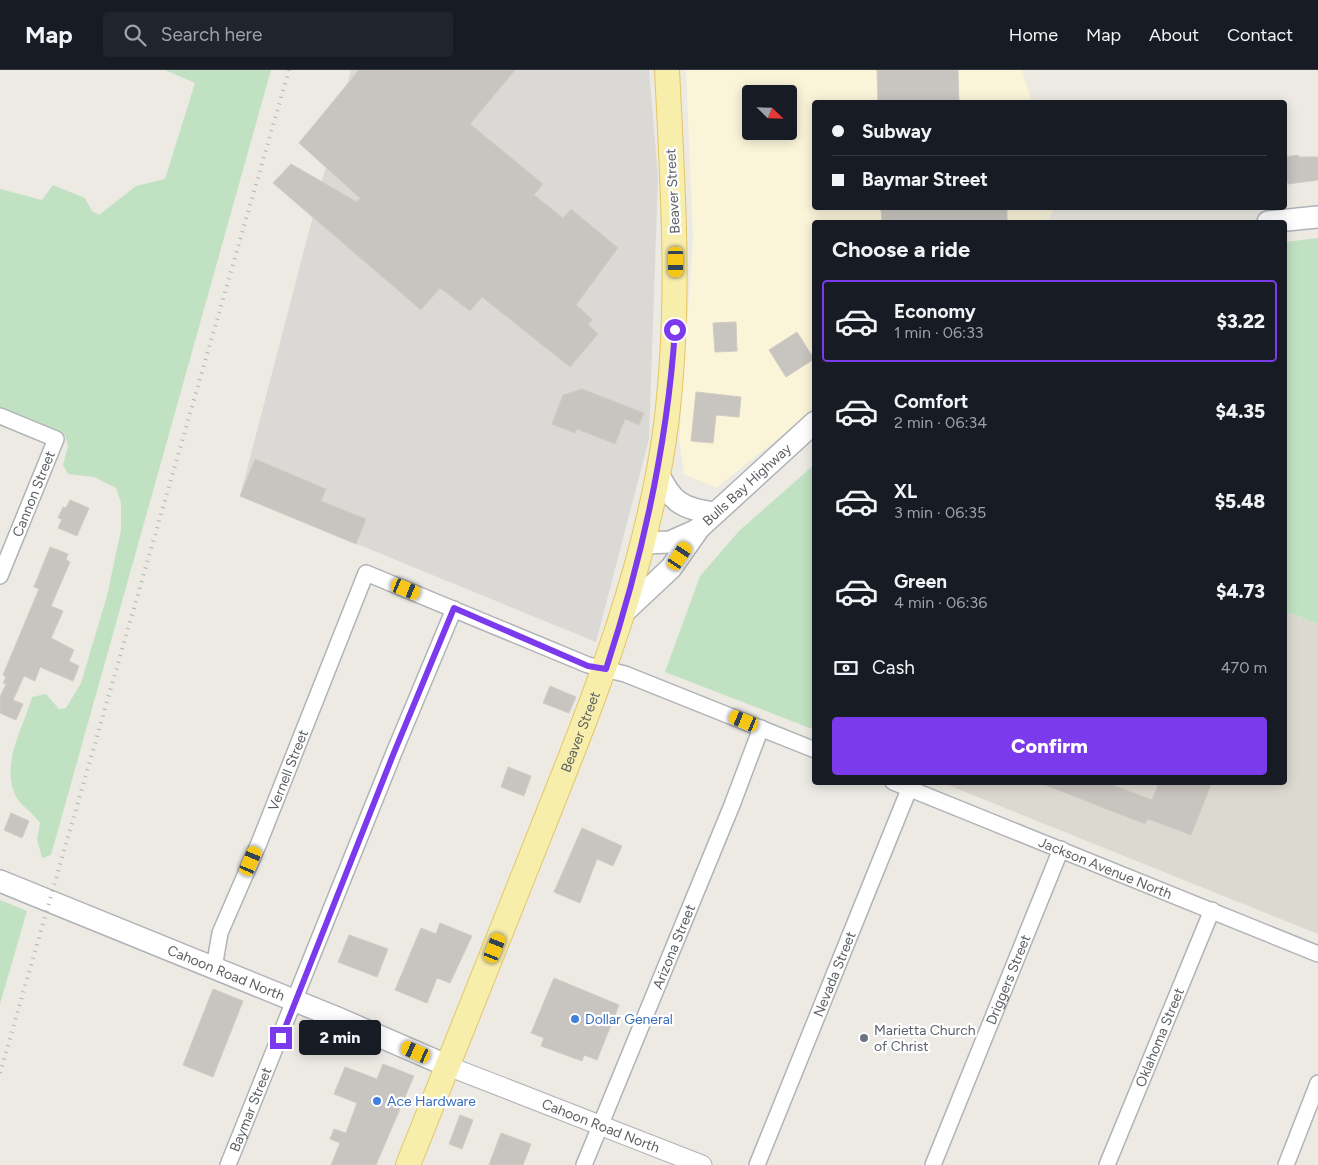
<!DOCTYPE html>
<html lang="en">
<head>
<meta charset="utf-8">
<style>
  body { margin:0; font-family:Figtree,sans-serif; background:#20242c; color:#f1f3f6; height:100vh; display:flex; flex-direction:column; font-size:19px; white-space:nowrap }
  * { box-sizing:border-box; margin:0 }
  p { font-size:16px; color:#9ea1a6 }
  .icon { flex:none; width:28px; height:28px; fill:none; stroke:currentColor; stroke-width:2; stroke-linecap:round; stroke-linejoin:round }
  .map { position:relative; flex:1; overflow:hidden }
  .panel { position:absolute; left:812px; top:150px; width:475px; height:565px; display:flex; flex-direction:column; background:#171b24; border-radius:5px; box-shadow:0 2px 12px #0003 }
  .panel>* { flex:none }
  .hud { position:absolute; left:812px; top:30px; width:475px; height:110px; border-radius:5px; box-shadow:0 2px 12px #0003; display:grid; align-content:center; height:110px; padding:0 20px; background:#171b24 }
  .needle { width:32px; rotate:113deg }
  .buttons { position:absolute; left:742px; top:15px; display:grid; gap:10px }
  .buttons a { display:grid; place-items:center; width:55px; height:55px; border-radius:5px; background:#171b24; box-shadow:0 2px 12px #0003; font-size:25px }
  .end { position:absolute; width:22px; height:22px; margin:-11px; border:6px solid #7c3aed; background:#fff; box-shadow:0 0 0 2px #fff }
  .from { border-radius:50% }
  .bubble { position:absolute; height:35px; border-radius:5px; background:#171b24; box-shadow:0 2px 12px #0003; font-size:16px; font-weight:800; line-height:35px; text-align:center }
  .car { position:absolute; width:15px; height:30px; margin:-15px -8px; border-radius:6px; box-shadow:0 0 4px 1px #0007; background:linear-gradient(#f5c518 24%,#345 0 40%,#f5c518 0 76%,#345 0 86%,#f5c518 0) }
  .hud b { display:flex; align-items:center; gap:18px; height:48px; font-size:19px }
  .hud b+b { border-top:1px solid #363941 }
  .hud i { width:12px; height:12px; background:#f1f3f6 }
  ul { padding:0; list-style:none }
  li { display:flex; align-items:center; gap:15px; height:82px; margin:0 10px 8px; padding:0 10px; border:2px solid transparent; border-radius:5px }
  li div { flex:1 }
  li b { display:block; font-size:19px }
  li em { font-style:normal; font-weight:800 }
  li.on { border-color:#7c3aed }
  li>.icon { width:45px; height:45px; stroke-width:1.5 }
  h2 { padding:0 20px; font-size:22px; line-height:60px }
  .pay { display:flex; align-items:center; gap:12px; height:55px; padding:0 20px; font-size:19px }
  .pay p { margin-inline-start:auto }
  .cta { display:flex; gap:10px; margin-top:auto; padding:10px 20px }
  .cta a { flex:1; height:58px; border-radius:5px; background:#7c3aed; color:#fff; font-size:20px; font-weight:800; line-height:58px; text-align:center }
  header { display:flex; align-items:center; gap:30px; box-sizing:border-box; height:70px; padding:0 25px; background:#171b24; border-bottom:1px solid #363941 }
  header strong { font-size:24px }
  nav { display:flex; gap:28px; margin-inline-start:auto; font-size:18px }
  .search { width:350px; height:45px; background:#20242c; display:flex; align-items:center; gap:12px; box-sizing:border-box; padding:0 18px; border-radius:5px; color:#9ea1a6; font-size:19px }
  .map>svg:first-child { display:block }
  .commercial { fill:#faf4d9; fill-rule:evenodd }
  .industrial { fill:#dbd9d5 }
  .education { fill:#dcd9d1 }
  .green { fill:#c1e2c2 }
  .building { fill:#c8c5c0; stroke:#d0ccc1 }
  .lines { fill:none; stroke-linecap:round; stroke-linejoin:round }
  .minor-casing { stroke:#b0b3b7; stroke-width:18 }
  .tertiary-casing { stroke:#b0b3b7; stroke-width:21 }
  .secondary-casing { stroke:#afb2b7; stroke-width:24 }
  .primary-casing { stroke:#e4c564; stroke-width:26 }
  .minor { stroke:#fff; stroke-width:15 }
  .tertiary { stroke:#fff; stroke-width:19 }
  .secondary { stroke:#fff; stroke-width:21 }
  .primary { stroke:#f7eeac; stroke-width:24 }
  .rail { stroke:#b1b2b2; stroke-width:4; stroke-dasharray:1 6; stroke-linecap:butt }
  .route { stroke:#7c3aed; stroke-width:6 }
  .shop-dot { fill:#3f7fe0; stroke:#fff; stroke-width:2 }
  .worship-dot { fill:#6b7280; stroke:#fff; stroke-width:2 }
  .labels { text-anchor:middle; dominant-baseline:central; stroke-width:4.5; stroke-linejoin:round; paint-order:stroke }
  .street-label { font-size:14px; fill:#5b5e62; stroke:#fff }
  .shop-label { font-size:14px; fill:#366cbe; stroke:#fff; text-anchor:start }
  .worship-label { font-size:14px; fill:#5b616d; stroke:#fff; text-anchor:start }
</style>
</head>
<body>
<header>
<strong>Map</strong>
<div class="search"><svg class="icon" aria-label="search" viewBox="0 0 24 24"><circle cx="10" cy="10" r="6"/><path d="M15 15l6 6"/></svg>Search here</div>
<nav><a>Home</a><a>Map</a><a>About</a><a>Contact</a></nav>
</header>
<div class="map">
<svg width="1318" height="1095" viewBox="0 0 1318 1095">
  <rect width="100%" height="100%" fill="#eceae3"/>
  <!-- commercial -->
  <path class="commercial" d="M686 0H1022L1032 32H815V138H1054L1047 152H815V339L716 418 684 404 679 369 693 169ZM751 24H789V61H751Z"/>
  <!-- industrial -->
  <path class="industrial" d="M351 0H649L658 107 649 369 596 572 240 426Z"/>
  <!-- education -->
  <path class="education" d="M1285 541 1318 554V864L943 713 1285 712Z"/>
  <!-- green -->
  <path class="green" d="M165 0H271L51 785 42 788 37 769 40 753C33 743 23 737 16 727 0 694 23 659 32 627L46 624 59 639 66 638 81 613 107 526 121 460V433L116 418 94 407 68 404 63 395 68 376 65 365 0 338V119L42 130 53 115 85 128 92 141 99 145 136 116 165 109 195 13Z
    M1318 168V554L1285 541V172Z
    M815 394V660L665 602 700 506 739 461Z
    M0 830 27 841 0 934Z"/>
  <!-- building -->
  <path class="building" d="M359 0H515L470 54 543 114 534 125 563 148 571 139 618 178 576 235 593 250 588 254 598 264 570 297 482 227 470 241 440 218 421 240 273 113 291 94 357 132 360 128 299 73Z
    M877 0H958L959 32H878Z
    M1298 85 1299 87H1318V110L1288 114V112H1285V87Z
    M881 138H1007V152H882Z
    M736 252 737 281 715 282 713 253Z
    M797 262 814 289 786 307 769 280Z
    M582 319 644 343 639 355 625 349 615 374 577 359 575 363 552 354 563 325Z
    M696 322 741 327 739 347 716 345 713 373 691 371Z
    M255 389 326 419 321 431 366 449 356 474 240 426Z
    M70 430 89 438 77 466 58 458 62 449 58 448 63 437 66 438Z
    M50 477 68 484 66 490 70 492 51 536 63 541 51 568 74 580 69 591 79 596 73 611 40 597 35 611 24 606 13 630 23 634 16 650 0 643V627L6 614 3 613 6 607 3 605 39 519 34 517Z
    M550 616 576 627 569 643 543 633Z
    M508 697 531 706 524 726 501 717Z
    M1105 712 1152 730 1159 712H1212L1191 765 1148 749 1145 754 1040 713Z
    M11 743 29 751 22 768 4 760Z
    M582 758 622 776 613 796 597 789 580 833 554 822Z
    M440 853 472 866 450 913 437 908 427 933 395 920 421 858 436 864Z
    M349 865 388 879 377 907 338 892Z
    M554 908 619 935 597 990 584 985 582 991 541 976 544 968 531 963Z
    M213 919 243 931 213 1007 183 995Z
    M383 994 414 1006 376 1095H331L340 1073 330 1069 334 1059 346 1063 357 1033 334 1024 345 997 377 1009Z
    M460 1045 473 1050 462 1079 449 1074Z
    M501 1063 531 1074 523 1095H489Z"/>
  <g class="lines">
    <defs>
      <g id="minor">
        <path d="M0 346 56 369 0 506"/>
        <path id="s1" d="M893 712 1318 884"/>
        <path id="s2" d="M214 898 220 863 259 773 366 503 588 595 625 604 815 680"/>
        <path id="s3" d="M228 1095 393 685 454 539"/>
        <path id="s4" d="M584 1095 732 735 761 658"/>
        <path id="s5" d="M757 1095 912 712"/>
        <path id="s6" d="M933 1095 1061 779"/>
        <path id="s7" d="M1107 1095 1212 840"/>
        <path d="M1286 1095 1318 1013"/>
      </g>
      <g id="tertiary">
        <path id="s8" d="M448 996 702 1095"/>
      </g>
      <g id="secondary">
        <path d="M1268 152 1318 147"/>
        <path d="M658 403C671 432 683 439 714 443"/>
        <path id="s9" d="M643 473 670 472 697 460 815 352"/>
        <path d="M624 542 671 498 697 461"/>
        <path id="s10" d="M0 811 335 947 448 996"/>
      </g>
      <g id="primary">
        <path id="s11" d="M408 1095C453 983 497 871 542 759 595 626 647 498 666 355 681 234 673 121 667 0"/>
      </g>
    </defs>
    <!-- minor casing -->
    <use href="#minor" class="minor-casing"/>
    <!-- tertiary casing -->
    <use href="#tertiary" class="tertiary-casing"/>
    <!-- secondary casing -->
    <use href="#secondary" class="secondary-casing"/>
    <!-- primary casing -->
    <use href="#primary" class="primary-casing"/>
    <!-- minor -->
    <use href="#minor" class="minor"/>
    <!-- tertiary -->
    <use href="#tertiary" class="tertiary"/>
    <!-- secondary -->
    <use href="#secondary" class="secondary"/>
    <!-- primary -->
    <use href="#primary" class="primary"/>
    <!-- rail -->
    <path class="rail" d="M0 1003 289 0"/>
  </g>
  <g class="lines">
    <!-- route -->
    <path class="route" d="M281 968 393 685 454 538 588 596 606 599C642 489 667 377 675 260"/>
  </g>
  <!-- markers -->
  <g class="shop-dot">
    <circle cx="575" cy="949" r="5"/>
    <circle cx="377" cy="1031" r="5"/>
  </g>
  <circle class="worship-dot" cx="864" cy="968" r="5"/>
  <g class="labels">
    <!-- street labels -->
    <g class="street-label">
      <text transform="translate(673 121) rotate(-93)">Beaver Street</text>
      <text stroke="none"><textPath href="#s9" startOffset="124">Bulls Bay Highway</textPath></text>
      <text transform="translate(34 424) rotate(-68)">Cannon Street</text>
      <text stroke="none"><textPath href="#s11" startOffset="466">Beaver Street</textPath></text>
      <text stroke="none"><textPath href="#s2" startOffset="212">Vernell Street</textPath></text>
      <text stroke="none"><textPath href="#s1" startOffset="229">Jackson Avenue North</textPath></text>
      <text stroke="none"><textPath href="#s4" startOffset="236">Arizona Street</textPath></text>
      <text stroke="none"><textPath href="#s10" startOffset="244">Cahoon Road North</textPath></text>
      <text stroke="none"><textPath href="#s5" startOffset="206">Nevada Street</textPath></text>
      <text stroke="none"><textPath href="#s6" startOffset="200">Driggers Street</textPath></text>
      <text stroke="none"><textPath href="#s7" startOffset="138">Oklahoma Street</textPath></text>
      <text stroke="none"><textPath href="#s3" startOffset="60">Baymar Street</textPath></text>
      <text stroke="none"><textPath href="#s8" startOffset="164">Cahoon Road North</textPath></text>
    </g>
    <!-- shop labels -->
    <g class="shop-label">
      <text x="585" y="949">Dollar General</text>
      <text x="387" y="1031">Ace Hardware</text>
    </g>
    <!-- worship labels -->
    <g class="worship-label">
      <text x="874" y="960">Marietta Church<tspan x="874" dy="16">of Christ</tspan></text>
    </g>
  </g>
</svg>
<div class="buttons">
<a><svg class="needle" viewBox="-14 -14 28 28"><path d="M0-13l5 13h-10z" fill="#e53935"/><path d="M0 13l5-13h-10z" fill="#9ea1a6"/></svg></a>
</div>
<i class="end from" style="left:675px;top:260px"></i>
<i class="end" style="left:281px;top:968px"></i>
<div class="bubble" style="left:299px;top:950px;width:82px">2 min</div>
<i class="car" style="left:676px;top:192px;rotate:180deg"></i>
<i class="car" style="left:680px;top:486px;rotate:34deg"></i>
<i class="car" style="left:406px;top:519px;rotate:112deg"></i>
<i class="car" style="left:744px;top:651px;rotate:292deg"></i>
<i class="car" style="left:251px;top:791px;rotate:23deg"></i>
<i class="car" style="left:495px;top:878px;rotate:22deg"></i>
<i class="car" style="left:416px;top:982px;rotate:294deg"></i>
<div class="hud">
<b><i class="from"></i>Subway</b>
<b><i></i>Baymar Street</b>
</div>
<section class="panel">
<h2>Choose a ride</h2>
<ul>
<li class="on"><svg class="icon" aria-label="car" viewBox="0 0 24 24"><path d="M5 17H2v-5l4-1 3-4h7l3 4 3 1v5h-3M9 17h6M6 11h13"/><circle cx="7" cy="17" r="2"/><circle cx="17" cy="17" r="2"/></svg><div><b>Economy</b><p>1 min · 06:33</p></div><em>$3.22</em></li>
<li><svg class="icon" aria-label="car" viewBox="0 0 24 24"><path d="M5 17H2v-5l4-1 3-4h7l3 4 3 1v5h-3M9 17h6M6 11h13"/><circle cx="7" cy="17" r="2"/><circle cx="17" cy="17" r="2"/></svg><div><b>Comfort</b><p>2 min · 06:34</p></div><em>$4.35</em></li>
<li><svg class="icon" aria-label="car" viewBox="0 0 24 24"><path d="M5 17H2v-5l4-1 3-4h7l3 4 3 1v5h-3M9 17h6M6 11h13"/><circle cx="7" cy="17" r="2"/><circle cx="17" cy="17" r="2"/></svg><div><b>XL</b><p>3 min · 06:35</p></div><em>$5.48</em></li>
<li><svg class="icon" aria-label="car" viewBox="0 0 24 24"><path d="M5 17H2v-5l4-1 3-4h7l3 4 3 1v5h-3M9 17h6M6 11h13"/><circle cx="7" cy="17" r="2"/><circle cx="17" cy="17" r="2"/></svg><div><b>Green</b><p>4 min · 06:36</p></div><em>$4.73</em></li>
</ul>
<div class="pay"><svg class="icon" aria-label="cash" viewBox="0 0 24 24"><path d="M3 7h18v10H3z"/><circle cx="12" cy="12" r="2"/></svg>Cash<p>470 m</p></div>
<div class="cta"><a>Confirm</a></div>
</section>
</div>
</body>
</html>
